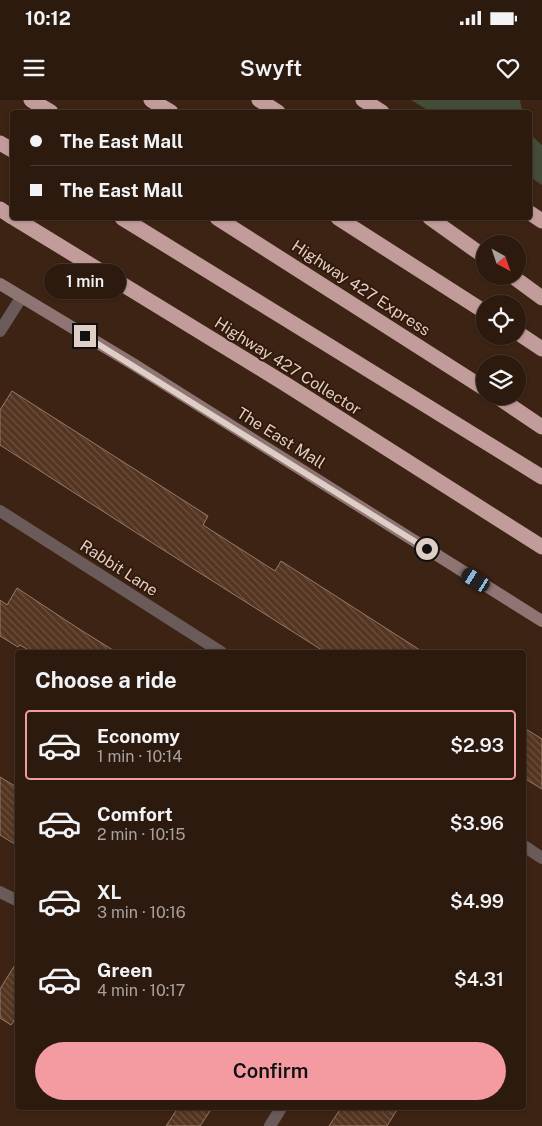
<!DOCTYPE html>
<html lang="en">
<head>
<meta charset="utf-8">
<style>
  body { margin:0; font-family:"Public Sans",sans-serif; background:#352318; color:#f1f3f6; height:100vh; display:flex; flex-direction:column; font-size:19px; white-space:nowrap }
  * { box-sizing:border-box; margin:0 }
  p { font-size:16px; color:#a7a19e }
  .icon { flex:none; width:28px; height:28px; fill:none; stroke:currentColor; stroke-width:2; stroke-linecap:round; stroke-linejoin:round }
  .map { position:relative; flex:1; overflow:hidden }
  .drawer { position:absolute; left:15px; top:550px; width:511px; height:460px; display:flex; flex-direction:column; background:#2d1a0f; border-radius:5px; box-shadow:0 1px 4px #0004,0 0 0 1px #48382f }
  .drawer>* { flex:none }
  .banner { position:absolute; left:10px; top:10px; width:522px; height:110px; border-radius:5px; box-shadow:0 1px 4px #0004,0 0 0 1px #48382f; display:grid; align-content:center; height:110px; padding:0 20px; background:#2d1a0f }
  .needle { width:32px; rotate:140deg }
  .controls { position:absolute; left:476px; top:135px; display:grid; gap:10px }
  .controls a { display:grid; place-items:center; width:50px; height:50px; border-radius:50%; background:#2d1a0f; box-shadow:0 1px 4px #0004,0 0 0 1px #48382f; font-size:25px }
  .end { position:absolute; width:22px; height:22px; margin:-11px; border:6px solid #dfcec5; background:#111; box-shadow:0 0 0 2px #111 }
  .from { border-radius:50% }
  .bubble { position:absolute; height:35px; border-radius:18px; background:#2d1a0f; box-shadow:0 1px 4px #0004,0 0 0 1px #48382f; font-size:16px; font-weight:600; line-height:35px; text-align:center }
  .car { position:absolute; width:15px; height:30px; margin:-15px -8px; border-radius:6px; box-shadow:0 0 4px 1px #0007; background:linear-gradient(#222 24%,#8ab4d8 0 40%,#222 0 76%,#8ab4d8 0 86%,#222 0) }
  .banner b { display:flex; align-items:center; gap:18px; height:48px; font-size:19px }
  .banner b+b { border-top:1px solid #48382f }
  .banner i { width:12px; height:12px; background:#f1f3f6 }
  ul { padding:0; list-style:none }
  li { display:flex; align-items:center; gap:15px; height:70px; margin:0 10px 8px; padding:0 10px; border:2px solid transparent; border-radius:5px }
  li div { flex:1 }
  li b { display:block; font-size:19px }
  li em { font-style:normal; font-weight:600 }
  li.on { border-color:#f49aa1 }
  li>.icon { width:45px; height:45px; stroke-width:1.5 }
  h2 { padding:0 20px; font-size:22px; line-height:60px }
  .primary-button { display:flex; gap:10px; margin-top:auto; padding:10px 20px }
  .primary-button a { flex:1; height:58px; border-radius:30px; background:#f49aa1; color:#111; font-size:20px; font-weight:600; line-height:58px; text-align:center }
  .status { display:flex; justify-content:space-between; align-items:center; height:35px; padding:0 25px; background:#2d1a0f; direction:ltr }
  .status svg { height:14px; fill:currentColor }
  header { display:flex; justify-content:space-between; align-items:center; height:65px; padding:0 20px; background:#2d1a0f; font-size:22px; font-weight:600 }
  .map>svg:first-child { display:block }
  .green { fill:#434c36 }
  .building { fill:url(#building-back-hatch); stroke:#987a68 }
  .lines { fill:none; stroke-linecap:round; stroke-linejoin:round }
  .street { stroke:#6a5a59; stroke-width:12 }
  .secondary { stroke:#8e7574; stroke-width:12 }
  .highway { stroke:#c29c9a; stroke-width:15 }
  .route { stroke:#dfcec5; stroke-width:6 }
  .labels { text-anchor:middle; dominant-baseline:central; stroke-width:4; stroke-linejoin:round; paint-order:stroke }
  .street-label { font-size:16px; fill:#dfcec5; stroke:#32190a }
</style>
</head>
<body>
<div class="status"><b>10:12</b><svg viewBox="0 0 49 12"><path d="M0 12V9h3v3zM5 12V6h3v6zM10 12V3h3v9zM15 12V0h3v12zM26 1h20v11H26zM47 4h2v5h-2z"/></svg></div>
<header><svg class="icon" aria-label="menu" viewBox="0 0 24 24"><path d="M4 6h16M4 12h16M4 18h16"/></svg>Swyft<svg class="icon" aria-label="heart" viewBox="0 0 24 24"><path d="M12 20l-8-8c-3-5 5-10 8-4 3-6 11-1 8 4z"/></svg></header>
<div class="map">
<svg width="542" height="1026" viewBox="0 0 542 1026">
  <defs>
    <pattern id="building-back-hatch" width="6" height="6" patternUnits="userSpaceOnUse" patternTransform="scale(1.25)"><rect width="6" height="6" fill="#543521"/><path d="M-1 5l2 2M0 0l6 6M5-1l2 2" fill="none" stroke="#6c5140"/></pattern>
  </defs>
  <rect width="100%" height="100%" fill="#3c2314"/>
  <!-- green -->
  <path class="green" d="M411 0H521L520 2 523 12H431Z
    M530 31 533 37 542 45V85L530 77Z"/>
  <!-- building -->
  <path class="building" d="M12 291 208 416 203 425 275 471 281 461 423 552H325L143 437 0 345V310Z
    M17 488 76 527 116 552H32L20 545 18 547 0 536V500L7 505Z
    M524 628 542 639V689L524 678Z
    M0 677 18 688V746L0 735Z
    M18 860V915L11 925 0 918V889Z
    M178 1008H212L200 1026H166Z
    M341 1008H398L387 1026H329Z"/>
  <g class="lines">
    <!-- street -->
    <path class="street" d="M0 231 21 198
      M0 411 221 552
      M524 746 542 758
      M0 792 18 801
      M270 1026 281 1008"/>
    <!-- secondary -->
    <path class="secondary" d="M0 184 133 264 542 521"/>
    <!-- highway -->
    <path class="highway" d="M31 0 51 12
      M151 0 171 12
      M259 0 278 12
      M363 0 382 12
      M0 43 12 50
      M0 109 12 117
      M530 113 542 121
      M14 118 287 285 542 447
      M122 118 542 377
      M217 118 485 289
      M338 118 485 212
      M430 118 485 157
      M512 176 542 198
      M518 233 542 249
      M496 296 542 327"/>
  </g>
  <g class="lines">
    <!-- route -->
    <path class="route" d="M85 236 427 449"/>
  </g>
  <g class="labels">
    <!-- street labels -->
    <g class="street-label">
      <text transform="translate(361 188) rotate(33)">Highway 427 Express</text>
      <text transform="translate(288 266) rotate(32)">Highway 427 Collector</text>
      <text transform="translate(281 338) rotate(32)">The East Mall</text>
      <text transform="translate(119 468) rotate(33)">Rabbit Lane</text>
    </g>
  </g>
</svg>
<div class="controls">
<a><svg class="needle" viewBox="-14 -14 28 28"><path d="M0-13l5 13h-10z" fill="#e53935"/><path d="M0 13l5-13h-10z" fill="#a7a19e"/></svg></a>
<a><svg class="icon" aria-label="locate" viewBox="0 0 24 24"><circle cx="12" cy="12" r="6"/><path d="M12 2v4M12 18v4M2 12h4M18 12h4"/></svg></a>
<a><svg class="icon" aria-label="layers" viewBox="0 0 24 24"><path d="M12 4l9 5-9 5-9-5zM3 14l9 5 9-5"/></svg></a>
</div>
<i class="end from" style="left:427px;top:449px"></i>
<i class="end" style="left:85px;top:236px"></i>
<div class="bubble" style="left:44px;top:164px;width:82px">1 min</div>
<i class="car" style="left:476px;top:480px;rotate:302deg"></i>
<div class="banner">
<b><i class="from"></i>The East Mall</b>
<b><i></i>The East Mall</b>
</div>
<section class="drawer">
<h2>Choose a ride</h2>
<ul>
<li class="on"><svg class="icon" aria-label="car" viewBox="0 0 24 24"><path d="M5 17H2v-5l4-1 3-4h7l3 4 3 1v5h-3M9 17h6M6 11h13"/><circle cx="7" cy="17" r="2"/><circle cx="17" cy="17" r="2"/></svg><div><b>Economy</b><p>1 min · 10:14</p></div><em>$2.93</em></li>
<li><svg class="icon" aria-label="car" viewBox="0 0 24 24"><path d="M5 17H2v-5l4-1 3-4h7l3 4 3 1v5h-3M9 17h6M6 11h13"/><circle cx="7" cy="17" r="2"/><circle cx="17" cy="17" r="2"/></svg><div><b>Comfort</b><p>2 min · 10:15</p></div><em>$3.96</em></li>
<li><svg class="icon" aria-label="car" viewBox="0 0 24 24"><path d="M5 17H2v-5l4-1 3-4h7l3 4 3 1v5h-3M9 17h6M6 11h13"/><circle cx="7" cy="17" r="2"/><circle cx="17" cy="17" r="2"/></svg><div><b>XL</b><p>3 min · 10:16</p></div><em>$4.99</em></li>
<li><svg class="icon" aria-label="car" viewBox="0 0 24 24"><path d="M5 17H2v-5l4-1 3-4h7l3 4 3 1v5h-3M9 17h6M6 11h13"/><circle cx="7" cy="17" r="2"/><circle cx="17" cy="17" r="2"/></svg><div><b>Green</b><p>4 min · 10:17</p></div><em>$4.31</em></li>
</ul>
<div class="primary-button"><a>Confirm</a></div>
</section>
</div>
</body>
</html>
